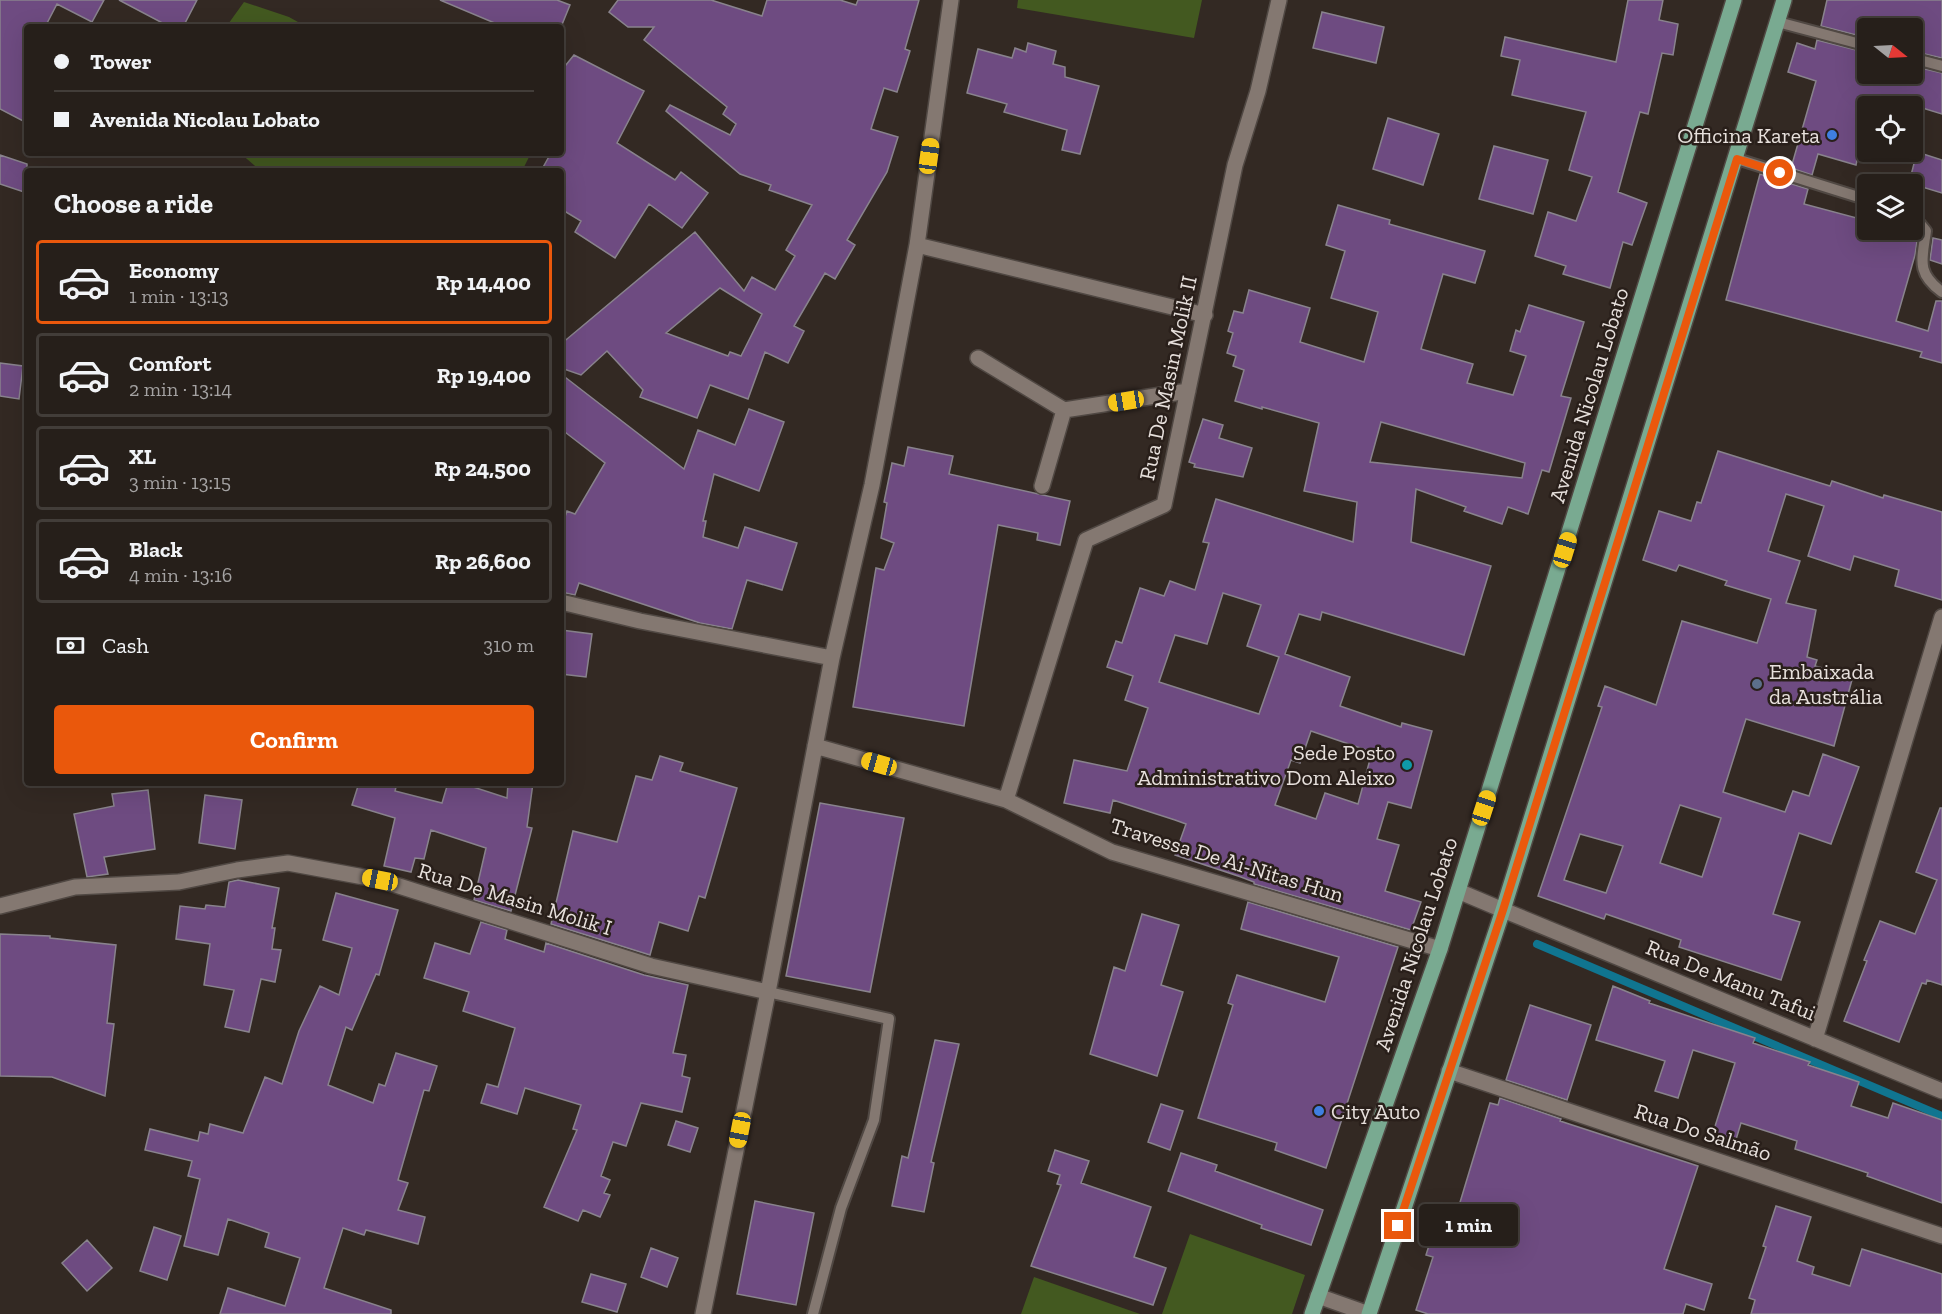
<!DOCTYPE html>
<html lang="en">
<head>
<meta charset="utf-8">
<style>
  body { margin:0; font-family:"Zilla Slab",serif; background:#322c27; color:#f1f3f6; height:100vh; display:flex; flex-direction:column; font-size:22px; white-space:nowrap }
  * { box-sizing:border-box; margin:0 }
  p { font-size:20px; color:#a4a2a2 }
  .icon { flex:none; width:33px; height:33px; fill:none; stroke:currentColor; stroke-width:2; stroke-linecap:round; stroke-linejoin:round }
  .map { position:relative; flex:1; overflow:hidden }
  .drawer { position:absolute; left:24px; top:168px; width:540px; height:618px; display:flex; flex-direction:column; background:#261f1a; border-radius:6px; box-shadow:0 6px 24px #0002,0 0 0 2px #423d39 }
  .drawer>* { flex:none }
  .hud { position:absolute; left:24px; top:24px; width:540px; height:132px; border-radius:6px; box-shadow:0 6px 24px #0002,0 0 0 2px #423d39; display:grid; align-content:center; height:132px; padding:0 30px; background:#261f1a }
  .needle { width:39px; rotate:108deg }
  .controls { position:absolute; left:1857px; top:18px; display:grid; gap:12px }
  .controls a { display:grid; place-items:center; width:66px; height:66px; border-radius:6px; background:#261f1a; box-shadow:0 6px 24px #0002,0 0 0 2px #423d39; font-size:30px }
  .end { position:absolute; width:27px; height:27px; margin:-14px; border:8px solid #ea580c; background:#fff; box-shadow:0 0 0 3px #fff }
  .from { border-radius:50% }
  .bubble { position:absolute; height:42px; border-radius:6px; background:#261f1a; box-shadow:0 6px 24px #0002,0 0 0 2px #423d39; font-size:20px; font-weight:700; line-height:42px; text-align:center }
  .car { position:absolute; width:18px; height:36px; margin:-18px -9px; border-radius:8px; box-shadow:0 0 4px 2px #0007; background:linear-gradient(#f5c518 24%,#345 0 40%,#f5c518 0 76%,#345 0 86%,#f5c518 0) }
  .hud b { display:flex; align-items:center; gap:21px; height:57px; font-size:22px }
  .hud b+b { border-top:2px solid #423d39 }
  .hud i { width:15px; height:15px; background:#f1f3f6 }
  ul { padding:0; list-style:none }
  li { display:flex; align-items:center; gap:18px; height:84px; margin:0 12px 9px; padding:0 18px; border:3px solid #423d39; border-radius:6px }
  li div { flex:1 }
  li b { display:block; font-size:22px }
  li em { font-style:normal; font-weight:700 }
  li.on { border-color:#ea580c }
  li>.icon { width:54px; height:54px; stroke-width:1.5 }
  h2 { padding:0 30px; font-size:27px; line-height:72px }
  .pay { display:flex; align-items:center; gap:15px; height:66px; padding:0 30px; font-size:22px }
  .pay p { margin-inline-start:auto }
  .cta { display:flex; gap:12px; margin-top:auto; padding:12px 30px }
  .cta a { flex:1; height:69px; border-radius:6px; background:#ea580c; color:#fff; font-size:24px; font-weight:700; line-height:69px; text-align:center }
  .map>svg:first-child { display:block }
  .green { fill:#435920 }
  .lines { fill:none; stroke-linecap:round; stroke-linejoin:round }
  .stream { stroke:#107590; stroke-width:8 }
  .building { fill:#6e4b81; stroke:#89838d; stroke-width:1.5; fill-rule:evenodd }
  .lane-casing { stroke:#504843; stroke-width:14 }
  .street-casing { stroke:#504843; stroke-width:18 }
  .secondary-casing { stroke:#504843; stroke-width:18 }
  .primary-casing { stroke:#504843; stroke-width:18 }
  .lane { stroke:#847871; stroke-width:10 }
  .street { stroke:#847871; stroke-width:15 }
  .secondary { stroke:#847871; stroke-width:15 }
  .primary { stroke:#79aa91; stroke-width:15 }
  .route { stroke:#ea580c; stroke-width:8 }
  .shop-dot { fill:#3f7fe0; stroke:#291f1a; stroke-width:2 }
  .service-dot { fill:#5c6f8a; stroke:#291f1a; stroke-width:2 }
  .culture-dot { fill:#0f9aa8; stroke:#291f1a; stroke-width:2 }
  .labels { text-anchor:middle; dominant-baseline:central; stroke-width:5; stroke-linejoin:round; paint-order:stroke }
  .poi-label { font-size:22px; fill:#e7e0dc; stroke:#291f1a; text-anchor:end }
  .street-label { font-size:22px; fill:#e7e0dc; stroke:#291f1a }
</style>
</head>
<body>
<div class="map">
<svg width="1942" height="1314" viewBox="0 0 1942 1314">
  <rect width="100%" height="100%" fill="#332923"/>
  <!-- green -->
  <path class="green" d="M1018 0H1202L1194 38 1017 8Z
    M244 2 289 17 307 27H226Z
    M240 153H527L530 155 522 171H261Z
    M1190 1234 1305 1275 1292 1314H1162Z
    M1034 1277 1140 1314H1021Z"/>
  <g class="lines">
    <!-- stream -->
    <path class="stream" d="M1537 944 1942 1116"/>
  </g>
  <!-- building -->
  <path class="building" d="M0 0H104L92 22 57 4 45 27H27V123L0 109Z
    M119 0H197L183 27H170Z
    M440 0H557L570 5 561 27H504Z
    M618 0H711L762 16 767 0H840L856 5 858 0H919L905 49 910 51 897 92 884 88 871 129 898 137 887 172 847 240 855 245 835 279 825 273 794 326 804 331 788 363 765 352 748 399 710 385 697 418 640 397 643 390 607 351 581 375 561 368V344L695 232 744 291 752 277 775 290 795 256 786 250 812 205 769 190 771 185 740 174 666 111 670 105 730 135 736 124 723 114 727 107 644 40 654 27H628L609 12ZM720 288 762 314 741 356 730 352 728 356 666 333Z
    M1628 0H1663L1659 20 1678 24 1673 55 1662 53 1648 114 1640 112 1618 192 1647 203 1632 245 1623 242 1610 288 1563 274 1566 266 1535 256 1548 212 1576 221 1592 177 1569 170 1586 112 1512 95 1520 60 1501 56 1505 37 1616 62Z
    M1827 0H1942V58L1912 51V28H1868V38L1821 26Z
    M1322 12 1384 27 1376 63 1313 48Z
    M1817 40 1868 53V74H1912V66L1942 73V114L1916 106H1868V154L1859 151 1856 165 1818 154 1812 175 1791 168 1816 81 1788 72 1797 43 1815 49Z
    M1028 43 1056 51 1053 64 1065 67V77L1099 86 1080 154 1062 150 1067 130 1004 112 1007 104 967 93 978 49 1012 58 1015 48 1026 52Z
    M574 55 644 91 617 143 675 180 681 172 708 193 682 228 649 204 615 258 575 232 581 221 561 209V171H541L551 153H561V71Z
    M1388 118 1439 134 1423 185 1373 169Z
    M1494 146 1548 160 1533 214 1479 199Z
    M1917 152 1942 160V193L1909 183Z
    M0 155 27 164V193L0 184Z
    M1760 174 1808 189 1804 204 1868 221V230H1901L1918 234 1915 255 1896 321 1928 331 1936 301H1942V363L1920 357 1922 352 1726 300Z
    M1338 205 1390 220 1389 224 1485 251 1475 283 1443 274 1421 349 1473 364 1467 383 1513 395 1526 356 1510 351 1516 330 1520 332 1529 305 1584 322 1561 396 1571 398 1549 472 1542 470 1528 514 1508 507 1502 524 1464 511 1466 507 1416 489 1411 542 1491 566 1464 655 1322 612 1320 620 1299 614 1285 654 1350 677 1340 706 1401 727 1402 723 1432 731 1411 808 1388 802 1377 839 1399 845 1385 891 1421 902 1411 930 1254 884V882L1241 877 1175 855 1186 824 1175 820 1113 800 1110 813 1064 803 1074 760 1127 771 1148 708 1125 700 1133 676 1107 667 1116 641 1122 643 1140 588 1164 596 1170 581 1195 590 1209 543 1203 542 1216 499 1353 542 1357 502 1304 491 1319 423 1262 407V409L1235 401 1244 370 1233 366 1236 356 1227 353 1233 333 1228 331 1234 311 1243 313 1249 290 1310 308 1300 342 1364 362 1378 312 1331 298 1345 251 1326 245ZM1381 422 1525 463 1522 478 1370 462ZM1223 593 1261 605 1247 646 1279 657 1259 714 1159 682 1175 635 1207 644ZM1311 731 1372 752 1358 804 1325 793 1316 819 1275 805 1291 760 1300 763Z
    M1933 238 1942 240V264L1930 260Z
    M0 363 23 366 19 399 0 396Z
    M561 374 684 469 698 430 735 445 749 409 784 422 759 491 714 474 703 521H706L703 537 738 548 745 527 797 543 782 590 747 580 732 629 700 623 579 583 575 595 561 592V528L567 511 575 514 605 463 561 429Z
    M1203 419 1223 425 1219 438 1252 448 1243 477 1194 467 1195 464 1189 462Z
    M908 447 953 456 949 474 1070 501 1060 545 1037 540 1038 533 998 525 964 726 853 707 876 568 884 570 894 543 881 538 887 503 884 502 892 463 904 466Z
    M1718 451 1830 486 1832 481 1883 498 1884 495 1942 512V600L1895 586 1899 570 1854 556 1850 570 1808 556 1824 506 1786 494 1768 551 1800 561 1786 603 1816 610 1807 657 1817 660 1815 666 1853 676 1834 746 1746 719 1723 792 1785 812 1793 791 1809 796 1823 754 1859 767 1831 844 1799 833 1773 914 1800 922 1781 980 1679 947 1681 940 1606 914 1604 919 1538 896 1602 707 1598 706 1605 686 1656 705 1682 621 1757 643 1771 599 1725 585 1727 581 1679 565 1676 571 1643 560 1659 511 1691 521 1697 502 1701 503ZM1680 805 1721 818 1702 877 1660 863ZM1580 834 1623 846 1606 893 1564 880Z
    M561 630 592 634 586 677 561 674Z
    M660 756 683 763 680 771 737 788 705 898 699 896 688 931 659 922 650 955 551 924 573 831 617 842 636 776 652 780Z
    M359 783H397L395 791 442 803 448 783H461L507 798 508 783H533L527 827 532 828 511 911 474 900 486 848 431 830 424 859 415 858 411 872 384 866 395 818 352 805Z
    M148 790 155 849 104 857 108 874 87 877 74 814 114 806 112 794Z
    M205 795 242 800 235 849 199 843Z
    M820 803 904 818 870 992 786 976Z
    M1940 808H1942V985L1927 980 1926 984 1922 983 1899 1042 1844 1021 1867 961 1864 960 1880 921 1915 934 1937 880 1916 872Z
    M238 880 279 888 272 928H275L272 949 281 950 275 982 261 979 249 1032 225 1027 234 990 204 985 210 944 176 939 180 906 205 909 206 905 225 907 229 882Z
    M336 893 398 910 379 975 376 974 352 1030 346 1027 328 1085 373 1103 379 1084 385 1086 396 1053 437 1066 429 1091 424 1090 398 1180 408 1183 398 1210 425 1217 418 1244 366 1230 364 1235 343 1228 324 1288 391 1310V1314H220L228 1288 285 1306 300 1258 265 1247 269 1233 228 1219 218 1255 184 1246 200 1179 188 1176 192 1161 145 1150 150 1129 198 1141 200 1132 208 1134 210 1124 243 1133 265 1077 282 1084 299 1031 320 986 339 995 352 948 323 940Z
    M1248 902 1398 947 1326 1168 1275 1150 1277 1143 1198 1118 1233 1005 1228 1003 1237 975 1325 1002 1339 957 1241 929Z
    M1142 914 1179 925 1161 985 1183 992 1157 1076 1090 1054 1114 967 1125 971Z
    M481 922 507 930 505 939 544 952 546 943 644 975 688 985 673 1053 686 1055 682 1076 690 1078 682 1112 641 1103 626 1146 613 1142 601 1176 610 1180 604 1193 610 1195 600 1217 583 1210 578 1221 544 1207 577 1130 573 1129 581 1105 525 1088 517 1114 481 1103 487 1084 498 1087 515 1028 463 1011 469 992 424 978 435 943 470 954Z
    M0 934 50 936V938L116 945 107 1023 114 1024 105 1096 52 1077 0 1076Z
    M1613 986 1650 1001 1649 1003 1755 1038 1753 1043 1810 1062 1808 1065 1859 1082 1851 1106 1888 1118 1893 1103 1942 1120V1203L1867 1176 1868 1173 1795 1149 1797 1141 1741 1123 1734 1146 1711 1139 1735 1063 1693 1050 1678 1098 1655 1091 1665 1061 1596 1040Z
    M1530 1005 1591 1025 1567 1100 1506 1080Z
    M935 1040 959 1044 931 1162 934 1163 924 1212 892 1206 902 1156 908 1158Z
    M1500 1098 1561 1119 1560 1121 1698 1166 1664 1269 1712 1284 1704 1310 1686 1304 1683 1314H1428L1416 1310 1433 1257 1426 1255 1442 1204 1458 1209 1490 1103 1498 1105Z
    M1161 1104 1183 1111 1170 1150 1148 1142Z
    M676 1121 698 1128 690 1152 668 1145Z
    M1055 1150 1089 1161 1081 1183 1151 1207 1134 1257 1166 1268 1153 1305 1031 1266 1061 1185 1057 1184 1060 1175 1048 1171Z
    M1181 1153 1217 1165 1215 1171 1323 1210 1311 1245 1261 1228 1262 1225 1168 1191Z
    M755 1201 814 1213 796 1305 737 1294Z
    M1776 1206 1811 1217 1797 1261 1814 1267 1812 1274 1850 1286 1862 1249 1923 1268 1942 1274V1314H1751L1755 1300 1749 1298 1766 1247 1763 1246Z
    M154 1227 181 1236 167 1280 140 1271Z
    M87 1240 112 1268 87 1291 62 1263Z
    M651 1248 678 1258 667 1287 641 1277Z
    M591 1274 626 1284 617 1312 582 1302Z"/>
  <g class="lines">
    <defs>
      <path id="lane" d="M1778 22 1868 46
        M1912 58 1942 66
        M1737 159 1868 200
        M1912 214 1926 231C1922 260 1916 273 1942 292
        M768 992 889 1019 874 1120 841 1208 813 1314"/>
      <path id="street" d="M917 245 951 0
        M978 358 1064 410
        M1042 486 1064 410 1188 391
        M561 602 640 621 832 658
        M815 746 1006 800 1086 540 1164 505 1235 165 1258 91 1279 0
        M1006 800 1112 852 1440 949
        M0 906 75 887 179 882 237 870 288 863 380 880 651 966 768 992 832 658 872 485 917 245 1205 315
        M1503 910 1942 1091
        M1815 1039 1942 617
        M703 1314 768 992"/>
      <path id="secondary" d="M1458 891 1503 910
        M1449 1071 1942 1236
        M1318 1296 1369 1314"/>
      <path id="primary" d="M1312 1314 1440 949 1734 0
        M1369 1314 1503 910 1784 0"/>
    </defs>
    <!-- lane casing -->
    <use href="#lane" class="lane-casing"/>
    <!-- street casing -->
    <use href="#street" class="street-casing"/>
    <!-- secondary casing -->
    <use href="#secondary" class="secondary-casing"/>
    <!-- primary casing -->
    <use href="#primary" class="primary-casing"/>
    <!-- lane -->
    <use href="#lane" class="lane"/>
    <!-- street -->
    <use href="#street" class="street"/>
    <!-- secondary -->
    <use href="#secondary" class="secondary"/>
    <!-- primary -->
    <use href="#primary" class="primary"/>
  </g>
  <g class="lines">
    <!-- route -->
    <path class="route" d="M1398 1226 1503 910 1737 159 1780 173"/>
  </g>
  <!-- markers -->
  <g class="shop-dot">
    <circle cx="1832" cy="135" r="6"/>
    <circle cx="1319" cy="1111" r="6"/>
  </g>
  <circle class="service-dot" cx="1757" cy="684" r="6"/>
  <circle class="culture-dot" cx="1407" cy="765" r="6"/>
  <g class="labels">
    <!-- poi labels -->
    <g class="poi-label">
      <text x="1820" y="135">Officina Kareta</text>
      <text x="1769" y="671" text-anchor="start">Embaixada<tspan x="1769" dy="25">da Austrália</tspan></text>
      <text x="1395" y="752">Sede Posto<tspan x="1395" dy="25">Administrativo Dom Aleixo</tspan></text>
      <text x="1331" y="1111" text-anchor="start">City Auto</text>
    </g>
    <!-- street labels -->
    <g class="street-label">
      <text transform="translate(1168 378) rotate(-78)">Rua De Masin Molik II</text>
      <text transform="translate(1589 395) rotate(-73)">Avenida Nicolau Lobato</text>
      <text transform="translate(1227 860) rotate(17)">Travessa De Ai-Nitas Hun</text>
      <text transform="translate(515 899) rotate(17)">Rua De Masin Molik I</text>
      <text transform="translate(1416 944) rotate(-72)">Avenida Nicolau Lobato</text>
      <text transform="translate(1731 980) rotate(22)">Rua De Manu Tafui</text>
      <text transform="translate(1703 1132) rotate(18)">Rua Do Salmão</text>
    </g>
  </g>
</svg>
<div class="controls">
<a><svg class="needle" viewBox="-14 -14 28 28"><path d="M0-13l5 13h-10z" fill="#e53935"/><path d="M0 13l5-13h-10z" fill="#a4a2a2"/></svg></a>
<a><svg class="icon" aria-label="locate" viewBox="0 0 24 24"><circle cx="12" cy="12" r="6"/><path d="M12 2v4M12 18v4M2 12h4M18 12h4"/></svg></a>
<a><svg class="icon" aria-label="layers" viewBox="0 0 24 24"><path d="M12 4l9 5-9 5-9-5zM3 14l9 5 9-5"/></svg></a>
</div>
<i class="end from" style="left:1780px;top:173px"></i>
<i class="end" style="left:1398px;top:1226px"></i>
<div class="bubble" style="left:1419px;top:1204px;width:99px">1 min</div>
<i class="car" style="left:929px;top:156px;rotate:8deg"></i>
<i class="car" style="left:1126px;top:401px;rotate:261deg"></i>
<i class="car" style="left:1565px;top:550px;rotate:17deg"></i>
<i class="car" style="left:879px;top:764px;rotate:286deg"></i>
<i class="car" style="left:1484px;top:808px;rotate:18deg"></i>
<i class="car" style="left:380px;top:880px;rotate:281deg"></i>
<i class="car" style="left:740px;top:1130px;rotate:191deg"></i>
<div class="hud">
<b><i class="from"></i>Tower</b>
<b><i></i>Avenida Nicolau Lobato</b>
</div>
<section class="drawer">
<h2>Choose a ride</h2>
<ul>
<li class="on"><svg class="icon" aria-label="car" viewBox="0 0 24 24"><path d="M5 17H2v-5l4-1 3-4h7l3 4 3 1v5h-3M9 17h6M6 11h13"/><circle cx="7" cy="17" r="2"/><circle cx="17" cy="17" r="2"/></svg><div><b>Economy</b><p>1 min · 13:13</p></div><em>Rp 14,400</em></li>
<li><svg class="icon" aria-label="car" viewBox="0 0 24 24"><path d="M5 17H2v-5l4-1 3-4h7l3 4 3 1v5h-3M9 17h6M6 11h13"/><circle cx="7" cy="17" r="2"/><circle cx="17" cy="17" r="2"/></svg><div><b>Comfort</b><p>2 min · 13:14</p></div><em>Rp 19,400</em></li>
<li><svg class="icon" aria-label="car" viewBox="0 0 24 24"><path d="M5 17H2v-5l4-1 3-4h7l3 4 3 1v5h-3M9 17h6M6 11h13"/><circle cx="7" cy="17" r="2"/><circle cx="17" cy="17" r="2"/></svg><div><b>XL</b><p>3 min · 13:15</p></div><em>Rp 24,500</em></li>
<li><svg class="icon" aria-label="car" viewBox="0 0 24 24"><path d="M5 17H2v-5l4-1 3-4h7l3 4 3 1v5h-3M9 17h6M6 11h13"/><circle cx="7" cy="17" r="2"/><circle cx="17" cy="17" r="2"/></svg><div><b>Black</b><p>4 min · 13:16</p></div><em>Rp 26,600</em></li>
</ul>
<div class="pay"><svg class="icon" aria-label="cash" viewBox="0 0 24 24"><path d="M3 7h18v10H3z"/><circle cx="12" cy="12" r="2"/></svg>Cash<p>310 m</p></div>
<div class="cta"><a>Confirm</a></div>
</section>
</div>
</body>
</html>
